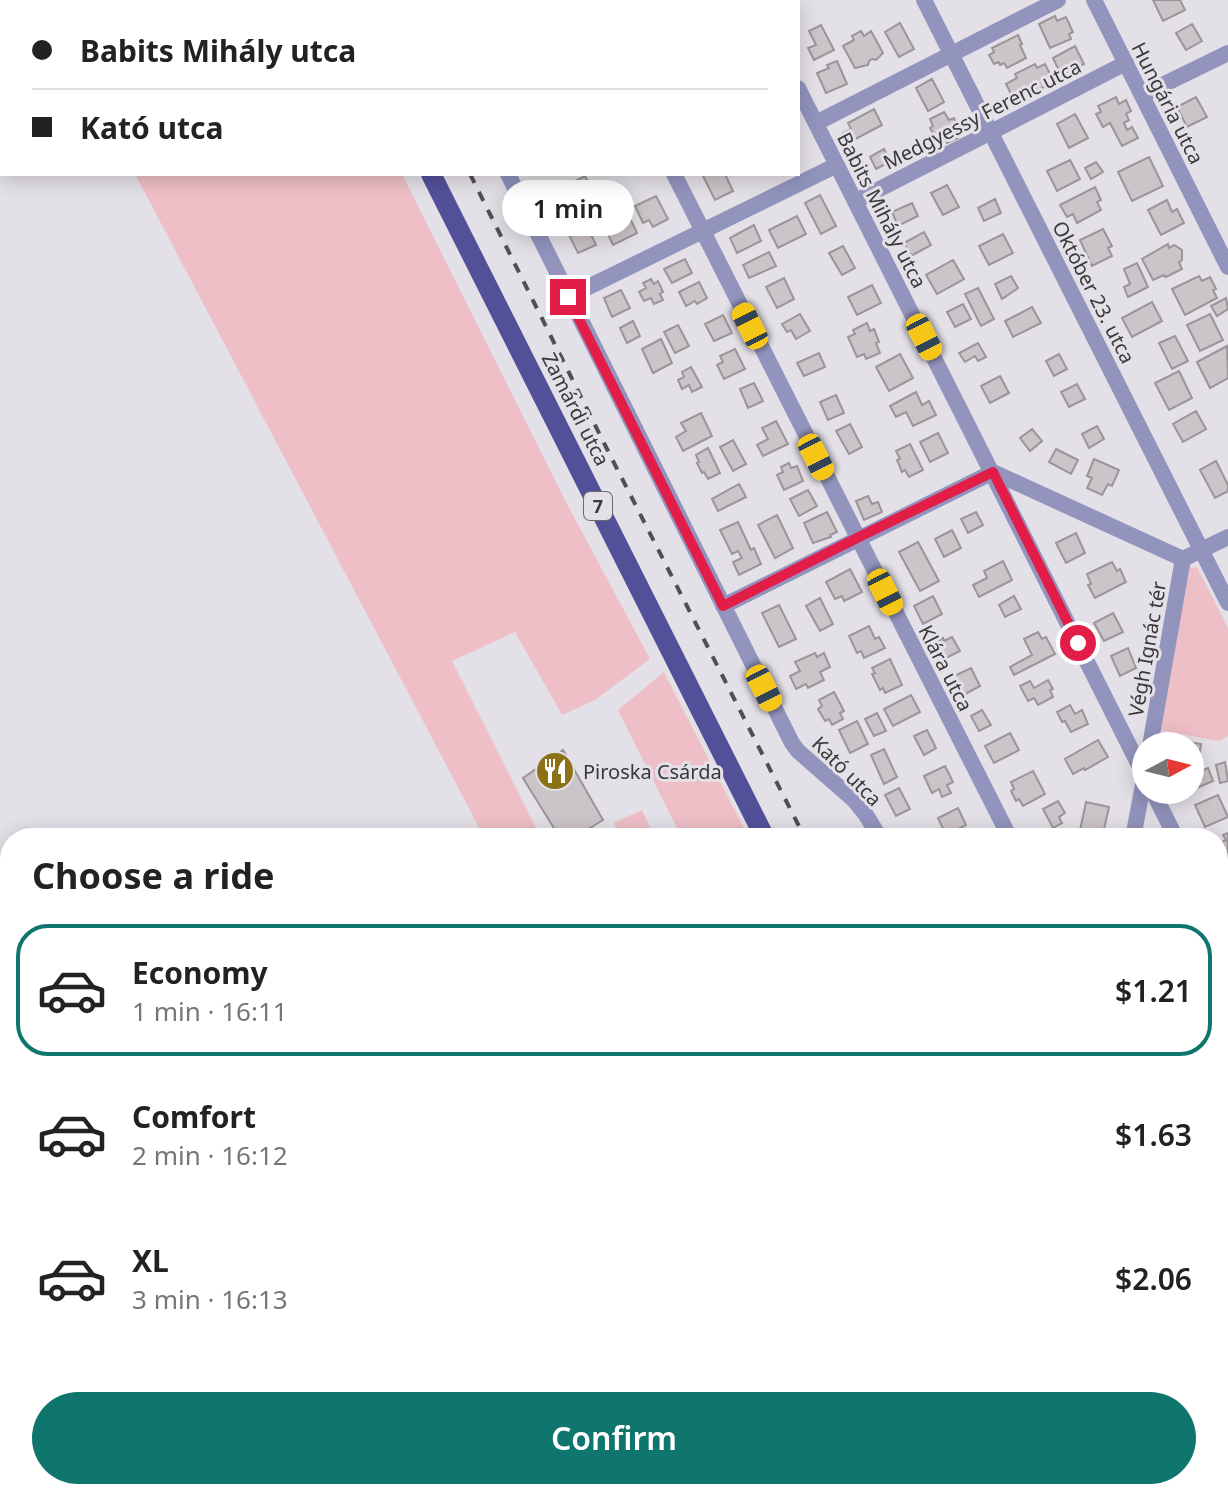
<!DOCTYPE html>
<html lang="en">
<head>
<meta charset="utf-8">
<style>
  body { margin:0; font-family:"Noto Sans",sans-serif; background:#f2f2f2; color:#222; height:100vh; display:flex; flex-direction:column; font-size:30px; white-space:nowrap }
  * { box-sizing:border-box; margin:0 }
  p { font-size:26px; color:#767676 }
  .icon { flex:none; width:44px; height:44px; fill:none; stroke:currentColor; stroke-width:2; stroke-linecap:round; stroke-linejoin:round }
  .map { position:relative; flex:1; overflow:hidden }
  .panel { position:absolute; left:0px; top:828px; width:1228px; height:672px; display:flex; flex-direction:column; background:#fff; border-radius:32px 32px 0 0; box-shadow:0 4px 20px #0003 }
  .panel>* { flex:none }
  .hud { position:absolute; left:0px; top:0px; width:800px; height:176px; box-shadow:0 4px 20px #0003; display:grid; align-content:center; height:176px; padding:0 32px; background:#fff }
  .needle { width:52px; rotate:83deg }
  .tools { position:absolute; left:1132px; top:732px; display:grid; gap:16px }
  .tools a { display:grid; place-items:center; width:72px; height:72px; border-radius:50%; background:#fff; box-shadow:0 4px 20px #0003; font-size:40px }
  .end { position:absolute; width:36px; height:36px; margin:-18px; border:10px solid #e11d48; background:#fff; box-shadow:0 0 0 4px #fff }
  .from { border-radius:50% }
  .bubble { position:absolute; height:56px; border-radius:28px; background:#fff; box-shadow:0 4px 20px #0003; font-size:26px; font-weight:600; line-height:56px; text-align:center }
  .car { position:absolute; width:24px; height:48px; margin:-24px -12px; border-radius:10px; box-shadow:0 0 6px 2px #0007; background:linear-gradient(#f5c518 24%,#345 0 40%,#f5c518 0 76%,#345 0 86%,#f5c518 0) }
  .hud b { display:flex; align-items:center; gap:28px; height:76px; font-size:30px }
  .hud b+b { border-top:2px solid #e0e0e0 }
  .hud i { width:20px; height:20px; background:#222 }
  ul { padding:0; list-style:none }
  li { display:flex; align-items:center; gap:24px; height:132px; margin:0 16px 12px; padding:0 16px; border:4px solid transparent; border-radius:32px }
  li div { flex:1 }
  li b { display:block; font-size:30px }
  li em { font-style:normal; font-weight:600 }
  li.active { border-color:#0f766e }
  li>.icon { width:72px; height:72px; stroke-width:1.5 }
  h2 { padding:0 32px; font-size:36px; line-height:96px }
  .action { display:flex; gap:16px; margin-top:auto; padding:16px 32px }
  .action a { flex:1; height:92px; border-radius:48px; background:#0f766e; color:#fff; font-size:32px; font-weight:600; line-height:92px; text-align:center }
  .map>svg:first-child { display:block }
  .green { fill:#efbfc7 }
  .building { fill:#cbc4c8; stroke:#9b9498; stroke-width:2 }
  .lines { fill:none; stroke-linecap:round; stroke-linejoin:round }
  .minor { stroke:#9294be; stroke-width:16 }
  .major { stroke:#53509a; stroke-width:20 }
  .rail { stroke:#514f52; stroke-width:4; stroke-dasharray:10 10; stroke-linecap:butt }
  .route { stroke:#e11d48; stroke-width:10 }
  .labels { text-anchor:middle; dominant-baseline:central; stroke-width:6; stroke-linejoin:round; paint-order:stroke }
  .shield { fill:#e4e0e7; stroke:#6c6a6e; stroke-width:2 }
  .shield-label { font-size:18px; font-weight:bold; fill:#39383a }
  .street-label { font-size:20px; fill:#39383a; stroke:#e4e0e7 }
  .poi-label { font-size:20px; fill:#39383a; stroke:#e4e0e7; text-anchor:start }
</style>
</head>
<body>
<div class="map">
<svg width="1228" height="1500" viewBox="0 0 1228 1500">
  <rect width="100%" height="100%" fill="#e4e0e7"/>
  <!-- green -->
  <path class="green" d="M0 0H315L316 2H2V38H0Z
    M135 174H402L567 504 650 659 595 700 562 715 515 632 452 661 541 838H482V833Z
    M1197 567 1228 628V736L1219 741 1158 730 1190 568Z
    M664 672 749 838H682L618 710Z
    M642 810 655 838H621L614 823Z
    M955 1490H1063L1069 1500H960Z"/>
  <!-- building -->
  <path class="building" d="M1153 0H1180L1185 10 1163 21Z
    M1055 16 1057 21 1066 17 1073 32 1069 34 1071 39 1050 48 1039 24Z
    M900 23 914 49 899 57 885 32Z
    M1192 24 1202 41 1186 50 1176 33Z
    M821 25 834 50 814 60 808 48 816 45 809 31Z
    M861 31 864 36 871 31 883 53 876 60 872 59 869 61 868 65 855 68 843 46 854 40 852 36Z
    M1018 35 1022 44 1020 45 1026 58 1007 68 1004 63 1000 65 999 62 994 64 989 55 994 52 992 48Z
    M1075 46 1084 64 1061 75 1053 58Z
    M837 61 847 84 826 93 817 73 829 68 827 65Z
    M1035 64 1037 68 1045 64 1052 78 1044 82 1046 86 1015 102 1006 84 1017 78 1015 74Z
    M932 79 944 102 928 111 916 88Z
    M1116 97 1119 104 1126 100 1131 111 1126 114 1129 120 1124 123 1127 130 1132 127 1138 138 1122 146 1110 123 1103 127 1096 114 1101 112 1098 106Z
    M1196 97 1207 117 1187 127 1177 107Z
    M874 109 882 125 848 143 843 133 851 129 848 123Z
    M944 112 949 120 954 118 958 127 954 130 958 138 947 143 945 139 941 141 938 135 935 137 930 128 933 126 930 119Z
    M1075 114 1088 138 1069 148 1057 124Z
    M884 149 890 162 876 169 870 157Z
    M1149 157 1163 186 1132 201 1118 172Z
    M1070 160 1080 179 1057 191 1047 171Z
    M1096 162 1103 172 1091 179 1085 168Z
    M708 174H725L733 191 715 200 703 176Z
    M585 176 593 193 575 202 567 185Z
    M947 185 959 207 943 215 931 193Z
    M1095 187 1101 200 1097 202 1101 210 1077 223 1073 214 1067 217 1060 205Z
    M820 195 836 226 821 234 805 203Z
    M656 196 668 219 653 227 649 220 643 223 635 206Z
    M995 199 1001 213 984 221 978 208Z
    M1167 200 1172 212 1177 209 1184 223 1161 235 1148 210Z
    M912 203 918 216 898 226 892 212Z
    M629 216 637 233 613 245 605 228Z
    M797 216 806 234 778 248 769 230Z
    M754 225 761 241 737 253 730 238Z
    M587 226 596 245 578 253 569 235Z
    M1103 229 1112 246 1108 248 1112 256 1092 266 1080 240Z
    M924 232 931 245 911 256 904 243Z
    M1003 234 1013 253 989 265 979 246Z
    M1168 244 1169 248 1174 245 1182 250V260L1179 262 1182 269 1168 276 1165 277 1164 275 1153 280 1142 259Z
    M843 246 855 268 842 275 829 253Z
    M769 252 776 266 749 278 743 265Z
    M685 259 692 273 672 283 664 269Z
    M953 260 964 279 937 294 926 275Z
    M1137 263 1148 287 1128 297 1124 287 1130 284 1124 269Z
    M1011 276 1018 288 1002 299 995 284Z
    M1199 276 1202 281 1210 277 1216 289 1213 290 1217 298 1185 315 1172 289Z
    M784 278 794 299 777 308 766 287Z
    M651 279 654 284 658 281 663 292 660 294 663 300 654 304 651 298 644 301 639 292 646 288 643 283Z
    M699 282 707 298 697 304 695 301 686 306 679 292Z
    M872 285 881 303 857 315 848 297Z
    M978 288 994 319 981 326 965 294Z
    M621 290 630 308 612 317 604 298Z
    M1226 298 1228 309 1217 316 1211 306Z
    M1152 302 1162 321 1132 337 1122 318Z
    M963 304 971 319 955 327 947 312Z
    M1032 307 1041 323 1013 337 1005 321Z
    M800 314 810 331 796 339 791 330 787 332 782 324Z
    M1210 314 1223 340 1200 351 1187 325Z
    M723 315 732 333 714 341 705 324Z
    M633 321 640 336 627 343 620 328Z
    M867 323 870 331 874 329 879 342 876 343 880 353 866 359 864 354 857 357 848 337 855 334 853 330Z
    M678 325 689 346 675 353 664 332Z
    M1175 336 1188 361 1172 369 1159 343Z
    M661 339 672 363 653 373 642 349Z
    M978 343 986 357 978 361 975 356 965 362 959 353Z
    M1227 346 1228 378 1210 388 1197 362Z
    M735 349 745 369 724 379 717 365 723 362 720 356Z
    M819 353 825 367 804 376 797 363Z
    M900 354 913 378 889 391 876 367Z
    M1059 354 1067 369 1054 376 1046 361Z
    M691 367 702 387 692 392 689 385 682 389 678 380 684 377 682 372Z
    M1179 371 1192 398 1169 410 1155 383Z
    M1000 376 1009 393 990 403 981 386Z
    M754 383 763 401 748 408 740 389Z
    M1077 384 1085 399 1069 407 1061 392Z
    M916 392 922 405 929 401 936 415 913 426 906 412 896 417 890 406Z
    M836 395 844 413 828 420 820 402Z
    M1196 411 1206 429 1183 442 1173 424Z
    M701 413 712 436 683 451 676 437 686 431 681 423Z
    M776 421 788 444 763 456 757 445 768 439 762 428Z
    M850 424 862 447 849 454 836 431Z
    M1097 426 1104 439 1089 448 1082 434Z
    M1032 429 1042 441 1030 451 1020 438Z
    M938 433 948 453 930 462 920 442Z
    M733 440 746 464 733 471 720 447Z
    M910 444 923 470 909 477 905 470 902 472 897 460 900 459 896 451Z
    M708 448 720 473 708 479 704 472 702 473 697 463 699 462 696 455Z
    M1056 449 1078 460 1071 474 1049 462Z
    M1094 459 1119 470 1112 486 1108 484 1102 495 1087 488 1092 478 1087 476Z
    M1216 461 1228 485V491L1215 498 1200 470Z
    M789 463 791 468 797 466 803 481 784 490 777 475 783 472 781 467Z
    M739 484 746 497 718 511 712 499Z
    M808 490 817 506 799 516 790 499Z
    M868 496 872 504 878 502 882 512 864 520 856 501Z
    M827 512 837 532 830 535 831 537 813 543 804 523Z
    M976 512 983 525 968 533 961 519Z
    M777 515 793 548 775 558 758 525Z
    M738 522 751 550 754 548 761 564 739 575 733 562 742 558 738 551 732 554 720 530Z
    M952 530 961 548 944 557 935 539Z
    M1076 533 1085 553 1066 563 1056 543Z
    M918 542 939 581 920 591 899 552Z
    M1003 561 1012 580 979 597 973 585 987 578 984 571Z
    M1112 562 1117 571 1120 569 1126 582 1095 598 1088 585 1091 584 1087 574Z
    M850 569 862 592 844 601 842 596 835 599 826 582Z
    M933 596 942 614 923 624 914 606Z
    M1014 596 1021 609 1005 617 999 605Z
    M820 598 833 624 820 631 806 606Z
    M779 605 796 639 779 647 762 613Z
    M1113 613 1123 632 1104 641 1094 623Z
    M869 626 875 639 879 637 885 648 864 658 861 651 857 653 849 636Z
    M1038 632 1042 639 1046 637 1055 654 1014 675 1010 667 1032 655 1024 639Z
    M952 637 960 651 942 660 933 643 943 638 944 641Z
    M1128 648 1136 668 1120 676 1111 656Z
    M815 653 817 657 824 653 830 667 820 672 824 680 808 688 806 684 796 689 790 676 800 671 795 662Z
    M890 659 902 685 885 693 883 688 880 690 872 674 875 673 872 668Z
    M971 668 980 686 960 697 950 678Z
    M1048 680 1053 689 1050 690 1053 697 1038 705 1034 698 1028 701 1020 686 1030 681 1034 688Z
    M834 692 844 711 840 713 843 719 832 725 829 719 825 721 818 709 822 706 819 700Z
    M911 695 920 712 893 726 884 709Z
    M1070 705 1075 714 1082 710 1088 724 1071 732 1065 721 1062 722 1057 712Z
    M982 710 991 725 979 731 971 716Z
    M877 713 886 731 874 736 865 719Z
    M857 721 868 744 850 753 839 730Z
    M927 730 936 748 924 755 914 736Z
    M1010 733 1019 750 994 763 985 746Z
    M1098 740 1108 757 1085 770 1084 768 1073 774 1065 759Z
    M1177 740 1201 744 1198 764 1190 763V746H1176Z
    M884 749 897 777 884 784 871 755Z
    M563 750 603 820 574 838H560L523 778Z
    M1225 762 1228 781 1220 783 1216 765Z
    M945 766 953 782 947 785 951 793 942 797 939 789 932 793 924 776Z
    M1208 768 1213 781 1190 791V775Z
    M1033 771 1045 794 1023 806 1019 799 1016 801 1011 791 1014 789 1011 782Z
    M899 788 910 809 896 816 885 795Z
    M1218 795 1228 817 1205 827 1195 805Z
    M1058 801 1065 813 1059 817 1062 823 1053 828 1043 809Z
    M1086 802 1109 807 1102 838 1079 835Z
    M958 808 966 825 946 835 938 818Z
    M1228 833V867L1225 868 1218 853V844L1226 840 1223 835Z
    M1227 998 1228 1016 1219 1021 1218 1005Z
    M1228 1094V1117L1225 1120 1218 1110V1101Z
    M1228 1156V1184L1218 1185V1158Z
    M1224 1267 1228 1273V1287L1218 1294V1270Z
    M0 1435 10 1455V1477L0 1482Z"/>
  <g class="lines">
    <!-- minor -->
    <path class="minor" d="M422 0 423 2
      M587 0 588 2
      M754 0 755 2
      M924 0 1228 603
      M1094 0 1228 267
      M798 88 1146 779
      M1142 95 1228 53
      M816 123 1058 0
      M508 174 792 743 798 751 854 800 866 815 880 838
      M674 174 1010 838
      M856 201 1126 63
      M568 297 837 165
      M723 606 993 472 1183 559
      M1150 746 1183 559 1228 537
      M1152 790 1176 838
      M1133 838 1146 769
      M1218 920 1228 940
      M1218 1055 1228 1046
      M1218 1214 1228 1215
      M1218 1345 1228 1360
      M0 1395 10 1390
      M936 1490 941 1500
      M1177 1490 1182 1500
      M412 1500 435 1490
      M775 1500 783 1497"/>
    <!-- major -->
    <path class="major" d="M343 0 344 2
      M431 174 765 838
      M1094 1490 1099 1500"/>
    <!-- rail -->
    <path class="rail" d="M392 0 393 2
      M470 174 607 449 805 838
      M1143 1490 1148 1500"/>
  </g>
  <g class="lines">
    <!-- route -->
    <path class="route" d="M568 297 723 606 857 538 993 472 1078 643"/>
  </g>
  <!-- icons -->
  <defs>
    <symbol id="restaurant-disc" viewBox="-11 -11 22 22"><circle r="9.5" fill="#8b7214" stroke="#e4e0e7"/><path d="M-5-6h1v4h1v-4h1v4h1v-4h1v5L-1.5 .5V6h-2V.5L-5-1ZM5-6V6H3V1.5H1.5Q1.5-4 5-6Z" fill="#fff"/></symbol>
  </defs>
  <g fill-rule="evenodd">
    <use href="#restaurant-disc" x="533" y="749" width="44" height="44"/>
  </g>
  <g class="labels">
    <!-- shield labels -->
    <rect class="shield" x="584" y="492" width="28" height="28" rx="6"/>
    <g class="shield-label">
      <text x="598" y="506">7</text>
    </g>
    <!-- street labels -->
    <g class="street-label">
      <text transform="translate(1168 103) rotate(63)">Hungária utca</text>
      <text transform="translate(982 114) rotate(-27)">Medgyessy Ferenc utca</text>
      <text transform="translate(882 210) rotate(63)">Babits Mihály utca</text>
      <text transform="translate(1094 292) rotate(63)">Október 23. utca</text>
      <text transform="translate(576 409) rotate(63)">Zamárdi utca</text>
      <text transform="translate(1147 649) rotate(-80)">Végh Ignác tér</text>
      <text transform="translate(946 668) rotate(63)">Klára utca</text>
      <text transform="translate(847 771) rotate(45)">Kató utca</text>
    </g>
    <!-- poi labels -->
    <g class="poi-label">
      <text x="583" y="771">Piroska Csárda</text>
    </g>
  </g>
</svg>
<div class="tools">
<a><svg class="needle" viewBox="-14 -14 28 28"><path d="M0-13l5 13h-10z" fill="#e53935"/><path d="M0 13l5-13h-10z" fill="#767676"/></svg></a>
</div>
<i class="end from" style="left:1078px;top:643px"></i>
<i class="end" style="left:568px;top:297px"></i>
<div class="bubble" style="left:502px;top:180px;width:132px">1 min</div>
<i class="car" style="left:750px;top:326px;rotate:333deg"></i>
<i class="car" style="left:924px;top:337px;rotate:153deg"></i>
<i class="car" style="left:816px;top:457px;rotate:153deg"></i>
<i class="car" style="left:885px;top:592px;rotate:153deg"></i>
<i class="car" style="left:764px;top:688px;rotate:153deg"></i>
<div class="hud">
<b><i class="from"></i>Babits Mihály utca</b>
<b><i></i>Kató utca</b>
</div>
<section class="panel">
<h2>Choose a ride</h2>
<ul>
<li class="active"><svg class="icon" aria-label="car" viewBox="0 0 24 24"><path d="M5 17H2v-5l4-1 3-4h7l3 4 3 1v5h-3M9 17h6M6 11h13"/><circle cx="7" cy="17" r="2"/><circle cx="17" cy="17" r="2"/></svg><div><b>Economy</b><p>1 min · 16:11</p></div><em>$1.21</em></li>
<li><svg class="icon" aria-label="car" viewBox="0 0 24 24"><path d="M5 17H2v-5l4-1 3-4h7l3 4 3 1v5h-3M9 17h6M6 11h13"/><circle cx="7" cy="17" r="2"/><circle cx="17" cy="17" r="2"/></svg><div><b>Comfort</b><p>2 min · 16:12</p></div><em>$1.63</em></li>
<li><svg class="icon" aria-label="car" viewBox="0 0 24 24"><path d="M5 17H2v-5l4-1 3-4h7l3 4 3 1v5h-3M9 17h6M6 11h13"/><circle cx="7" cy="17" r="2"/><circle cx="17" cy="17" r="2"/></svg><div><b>XL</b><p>3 min · 16:13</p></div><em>$2.06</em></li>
</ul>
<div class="action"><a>Confirm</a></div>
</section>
</div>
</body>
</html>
